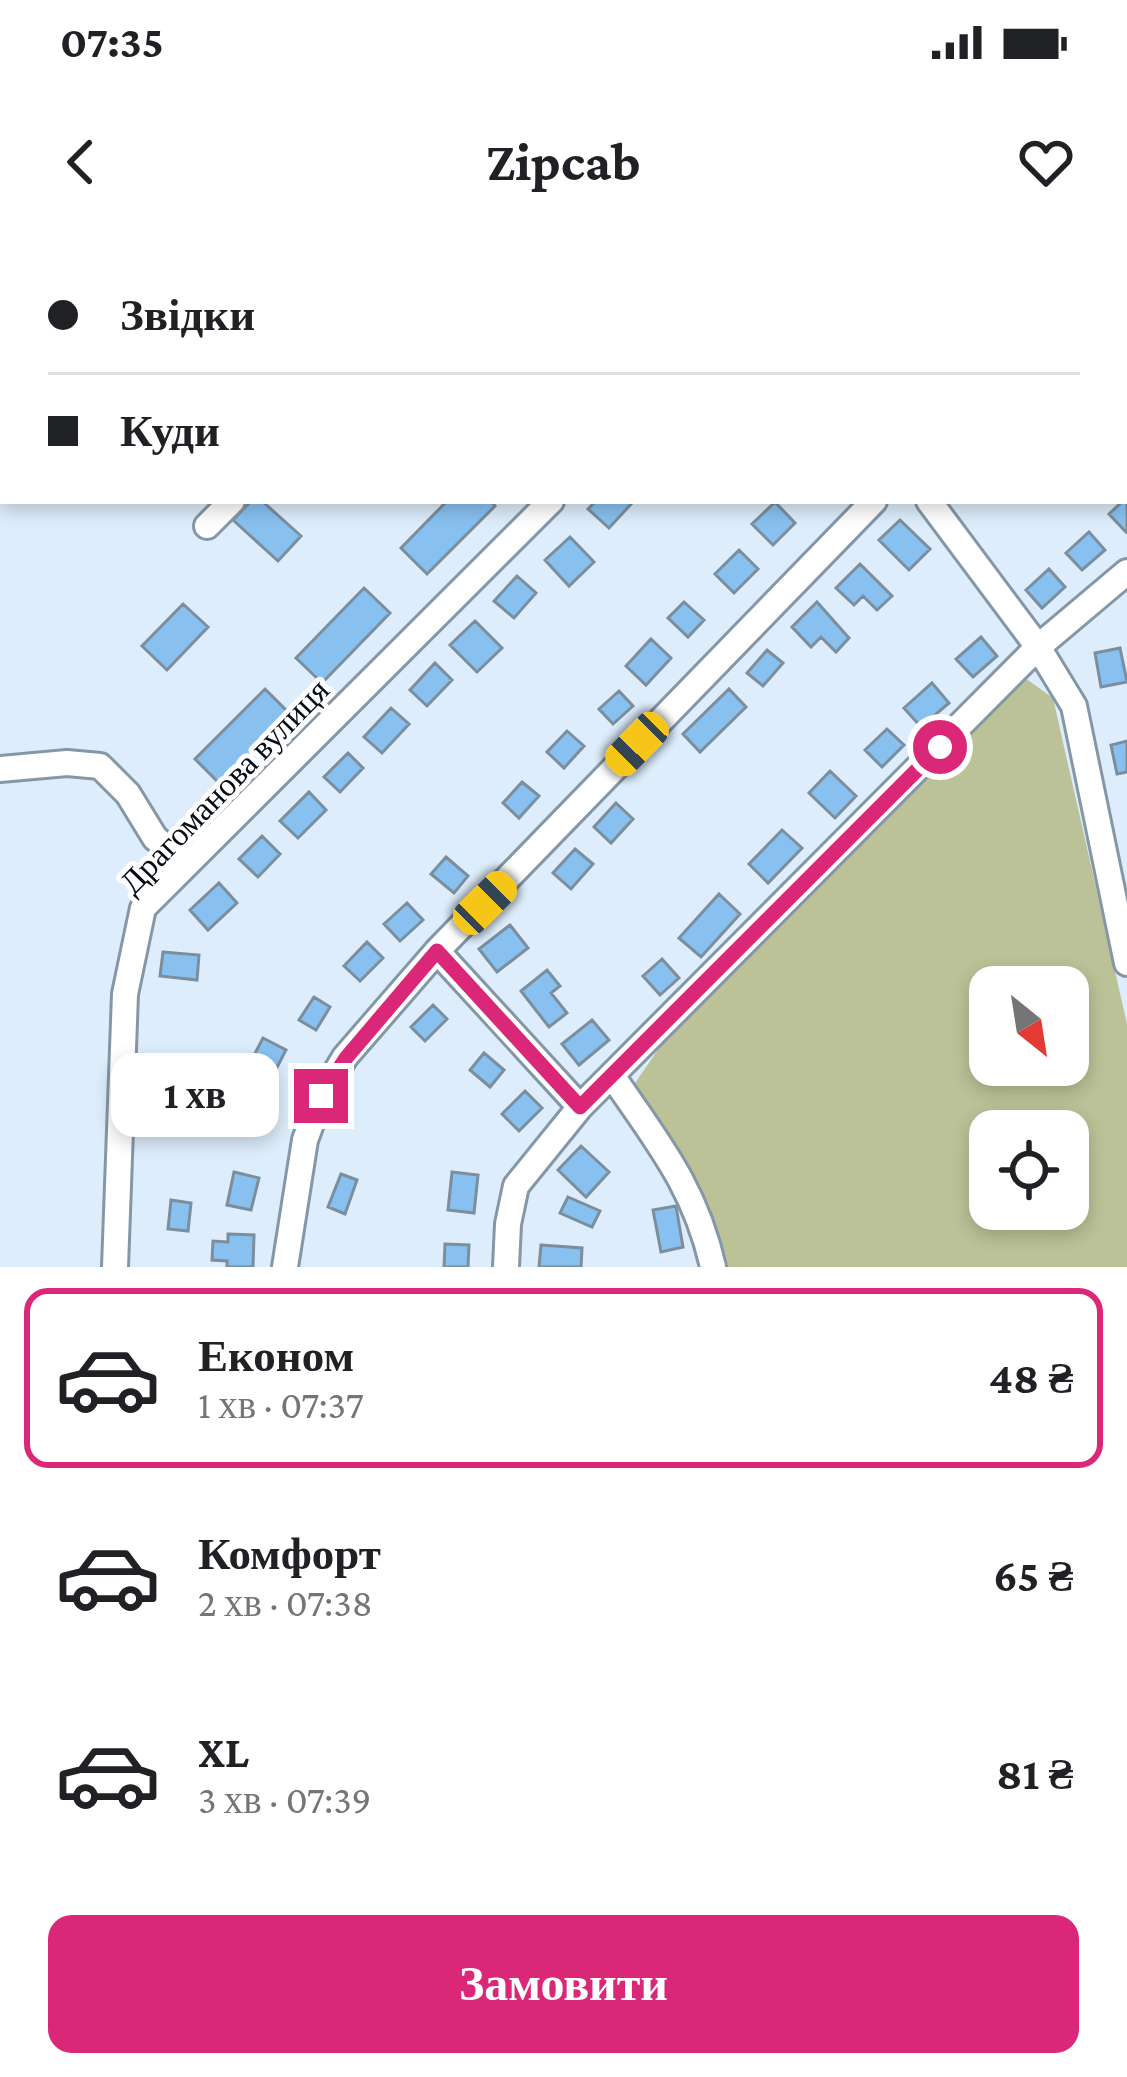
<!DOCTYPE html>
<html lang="uk">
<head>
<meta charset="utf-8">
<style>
  body { margin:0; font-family:"Crimson Pro",serif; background:#f6f6f6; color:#202124; height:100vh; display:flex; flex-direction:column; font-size:45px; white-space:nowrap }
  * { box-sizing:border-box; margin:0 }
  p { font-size:39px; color:#757577 }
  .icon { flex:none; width:66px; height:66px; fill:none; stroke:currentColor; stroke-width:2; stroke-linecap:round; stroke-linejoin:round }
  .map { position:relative; height:1027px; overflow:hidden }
  .details { display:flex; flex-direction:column; background:#fff; flex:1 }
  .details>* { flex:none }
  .hud { position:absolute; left:0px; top:0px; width:1128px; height:264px; box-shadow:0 6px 18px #0003; display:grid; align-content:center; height:264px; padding:0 48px; background:#fff }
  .needle { width:78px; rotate:150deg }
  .fabs { position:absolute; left:969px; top:726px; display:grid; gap:24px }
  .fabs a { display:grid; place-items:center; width:120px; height:120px; border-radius:24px; background:#fff; box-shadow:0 6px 18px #0003; font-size:60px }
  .end { position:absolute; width:54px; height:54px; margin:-27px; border:15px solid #db2777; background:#fff; box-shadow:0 0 0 6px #fff }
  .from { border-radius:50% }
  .bubble { position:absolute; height:84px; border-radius:24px; background:#fff; box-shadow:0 6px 18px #0003; font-size:39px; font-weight:700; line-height:84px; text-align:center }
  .car { position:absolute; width:36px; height:72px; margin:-36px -18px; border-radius:15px; box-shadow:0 0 9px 3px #0007; background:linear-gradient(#f5c518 24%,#345 0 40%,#f5c518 0 76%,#345 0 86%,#f5c518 0) }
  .hud b { display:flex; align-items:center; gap:42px; height:114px; font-size:45px }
  .hud b+b { border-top:3px solid #e0e0e0 }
  .hud i { width:30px; height:30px; background:#202124 }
  ul { padding:21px 0 0; list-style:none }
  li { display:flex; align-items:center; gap:36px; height:180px; margin:0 24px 18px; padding:0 24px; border:6px solid transparent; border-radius:24px }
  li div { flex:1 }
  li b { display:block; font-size:45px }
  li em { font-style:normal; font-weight:700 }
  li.on { border-color:#db2777 }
  li>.icon { width:108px; height:108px; stroke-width:1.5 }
  .button { display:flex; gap:24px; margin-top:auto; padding:24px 48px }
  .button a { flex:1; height:138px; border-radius:24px; background:#db2777; color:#fff; font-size:48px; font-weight:700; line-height:138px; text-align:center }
  .status { display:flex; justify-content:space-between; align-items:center; height:84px; padding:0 60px; background:#fff; direction:ltr }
  .status svg { height:33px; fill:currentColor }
  header { display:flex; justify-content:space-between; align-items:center; height:156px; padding:0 48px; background:#fff; font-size:54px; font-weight:700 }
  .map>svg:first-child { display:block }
  .green { fill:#bbc297; fill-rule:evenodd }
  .building { fill:#88c1f0; stroke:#7b8e9e; stroke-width:3 }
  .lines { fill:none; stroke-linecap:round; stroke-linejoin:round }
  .minor-casing { stroke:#8497a7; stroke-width:30 }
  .path { stroke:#69747e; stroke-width:3; stroke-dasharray:12 6; stroke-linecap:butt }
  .minor { stroke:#fff; stroke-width:24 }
  .rail { stroke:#2d353d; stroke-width:6; stroke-dasharray:24 12; stroke-linecap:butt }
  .route { stroke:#db2777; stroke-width:15 }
  .labels { text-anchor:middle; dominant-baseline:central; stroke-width:10; stroke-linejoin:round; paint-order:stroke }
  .street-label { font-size:33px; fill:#060c12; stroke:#fff }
</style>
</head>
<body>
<div class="status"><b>07:35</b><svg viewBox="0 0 49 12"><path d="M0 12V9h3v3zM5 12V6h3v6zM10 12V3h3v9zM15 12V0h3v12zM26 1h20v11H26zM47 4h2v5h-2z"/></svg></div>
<header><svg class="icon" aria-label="back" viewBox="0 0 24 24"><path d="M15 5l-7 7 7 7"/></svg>Zipcab<svg class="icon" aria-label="heart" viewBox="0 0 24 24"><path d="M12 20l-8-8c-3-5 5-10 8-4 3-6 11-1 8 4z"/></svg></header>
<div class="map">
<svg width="1127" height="1027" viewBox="0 0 1127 1027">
  <rect width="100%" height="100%" fill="#ddedfb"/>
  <!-- green -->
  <path class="green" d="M1025 438 1053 458 1127 784V1027H723C707 957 675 905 631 849L659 808ZM990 747H1068V825H990ZM990 891H1068V969H990Z"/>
  <!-- building -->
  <path class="building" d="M1127 257V291L1126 292 1109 274Z
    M251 261H262L301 296 278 321 233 280Z
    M447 261H491L495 266 427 334 401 308Z
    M596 261H630L632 263 609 288 588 269Z
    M775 262 795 283 773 305 752 284Z
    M900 280 930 309 909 330 879 300Z
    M1089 292 1105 310 1082 330 1066 313Z
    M570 297 594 322 569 346 545 320Z
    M739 310 758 329 734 353 715 334Z
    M860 324 892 356 877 370 863 356 854 365 836 348Z
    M1049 329 1065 347 1042 368 1026 350Z
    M517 336 536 353 514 378 494 361Z
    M364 348 390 373 322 443 296 418Z
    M684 362 704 380 688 397 668 378Z
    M817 362 849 398 836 412 821 397 811 407 792 387Z
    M183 364 208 387 167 430 142 406Z
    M475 381 502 408 477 432 450 405Z
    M981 397 997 416 973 437 956 419Z
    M651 399 671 418 646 445 626 426Z
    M1120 408 1127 442 1101 447 1095 413Z
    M767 410 783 423 763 446 747 433Z
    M435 423 452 440 427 466 410 450Z
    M932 443 949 463 921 487 904 468Z
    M265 449 292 476 222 546 195 519Z
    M729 449 746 467 700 512 683 494Z
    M619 451 633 466 613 484 599 469Z
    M391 468 409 484 382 513 364 497Z
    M887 489 904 505 882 527 865 510Z
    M567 491 584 506 564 528 547 512Z
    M1127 501V532L1117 534 1111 505Z
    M348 513 363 528 340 552 324 537Z
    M830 531 856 556 835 578 809 553Z
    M522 542 539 556 519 578 503 563Z
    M309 552 326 570 298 598 280 581Z
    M616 563 633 579 611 603 594 587Z
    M782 590 802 608 768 643 749 624Z
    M262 596 280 614 258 637 239 619Z
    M575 609 593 624 571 649 553 633Z
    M446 617 468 636 454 653 431 634Z
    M219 643 237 663 208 690 190 670Z
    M719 654 740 674 701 717 679 698Z
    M407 663 423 680 400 701 384 684Z
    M510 685 528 708 497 732 479 709Z
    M367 702 383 718 360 741 344 726Z
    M163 712 199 715 197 740 160 736Z
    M662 719 679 738 660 755 643 736Z
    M547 730 560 746 551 753 567 773 549 787 521 751Z
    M314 757 330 767 316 790 299 780Z
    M433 765 447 779 425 801 411 787Z
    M592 780 609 800 579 825 562 804Z
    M263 798 286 810 272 837 249 825Z
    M484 813 504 830 490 847 470 830Z
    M525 851 542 868 519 891 502 874Z
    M581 906 609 932 586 957 558 930Z
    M234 932 259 938 251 970 227 965Z
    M452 932 478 935 474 973 448 970Z
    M341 934 357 940 345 974 328 967Z
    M568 957 600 971 592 987 560 973Z
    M171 960 191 963 188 991 168 989Z
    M676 966 683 1007 661 1012 653 970Z
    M228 994 254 995 253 1027H227V1021L212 1020 213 1001 228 1002Z
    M445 1004 469 1005 468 1027H444Z
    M541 1005 582 1008 581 1027H539Z"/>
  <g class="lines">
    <defs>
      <path id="minor" d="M779 0 781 3
        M494 3 497 0
        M806 3 809 0
        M1125 35 1127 34
        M929 261 1038 407 1074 466 1127 723
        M207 286 232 261
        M0 529 67 523 100 526 128 554 155 598 187 624
        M437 711 580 867
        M613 837C658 903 695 947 713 1027
        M115 1027 125 754 143 668 551 261
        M285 1027 305 900 321 857 345 817 437 711 874 261
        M506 1027 508 984 516 946 580 867 1038 407 1127 332"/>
    </defs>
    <!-- minor casing -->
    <use href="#minor" class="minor-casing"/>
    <!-- path -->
    <path class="path" d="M86 3 89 0
      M0 119 3 115"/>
    <!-- minor -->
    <use href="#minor" class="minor"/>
    <!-- rail -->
    <path class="rail" d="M34 3 36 0
      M0 47 3 43
      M0 71 3 68"/>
  </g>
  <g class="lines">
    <!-- route -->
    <path class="route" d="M321 856 346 818 437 711 580 867 940 507"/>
  </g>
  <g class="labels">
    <!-- street labels -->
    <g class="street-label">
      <text transform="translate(224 546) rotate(-46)">Драгоманова вулиця</text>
    </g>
  </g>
</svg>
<div class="fabs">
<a><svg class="needle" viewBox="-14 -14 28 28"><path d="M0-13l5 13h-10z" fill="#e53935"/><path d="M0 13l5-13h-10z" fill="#757577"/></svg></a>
<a><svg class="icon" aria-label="locate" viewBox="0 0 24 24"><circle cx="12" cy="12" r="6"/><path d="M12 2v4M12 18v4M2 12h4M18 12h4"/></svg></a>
</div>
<i class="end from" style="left:940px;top:507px"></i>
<i class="end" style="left:321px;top:856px"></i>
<div class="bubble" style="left:111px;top:813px;width:168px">1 хв</div>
<i class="car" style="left:637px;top:504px;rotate:224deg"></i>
<i class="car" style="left:485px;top:663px;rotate:45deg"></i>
<div class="hud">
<b><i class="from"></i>Звідки</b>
<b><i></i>Куди</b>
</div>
</div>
<section class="details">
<ul>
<li class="on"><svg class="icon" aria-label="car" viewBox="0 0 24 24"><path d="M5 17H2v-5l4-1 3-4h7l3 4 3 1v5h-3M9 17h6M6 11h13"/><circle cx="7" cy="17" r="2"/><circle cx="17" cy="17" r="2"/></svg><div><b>Економ</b><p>1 хв · 07:37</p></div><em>48 ₴</em></li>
<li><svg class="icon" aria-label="car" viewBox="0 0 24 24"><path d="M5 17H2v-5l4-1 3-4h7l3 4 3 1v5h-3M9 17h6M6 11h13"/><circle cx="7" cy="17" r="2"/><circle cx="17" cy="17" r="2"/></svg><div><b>Комфорт</b><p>2 хв · 07:38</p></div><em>65 ₴</em></li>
<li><svg class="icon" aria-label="car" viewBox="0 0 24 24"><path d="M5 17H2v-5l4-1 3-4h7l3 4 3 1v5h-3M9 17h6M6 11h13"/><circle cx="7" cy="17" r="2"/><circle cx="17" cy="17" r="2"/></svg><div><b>XL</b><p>3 хв · 07:39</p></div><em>81 ₴</em></li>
</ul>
<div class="button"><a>Замовити</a></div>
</section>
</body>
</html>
